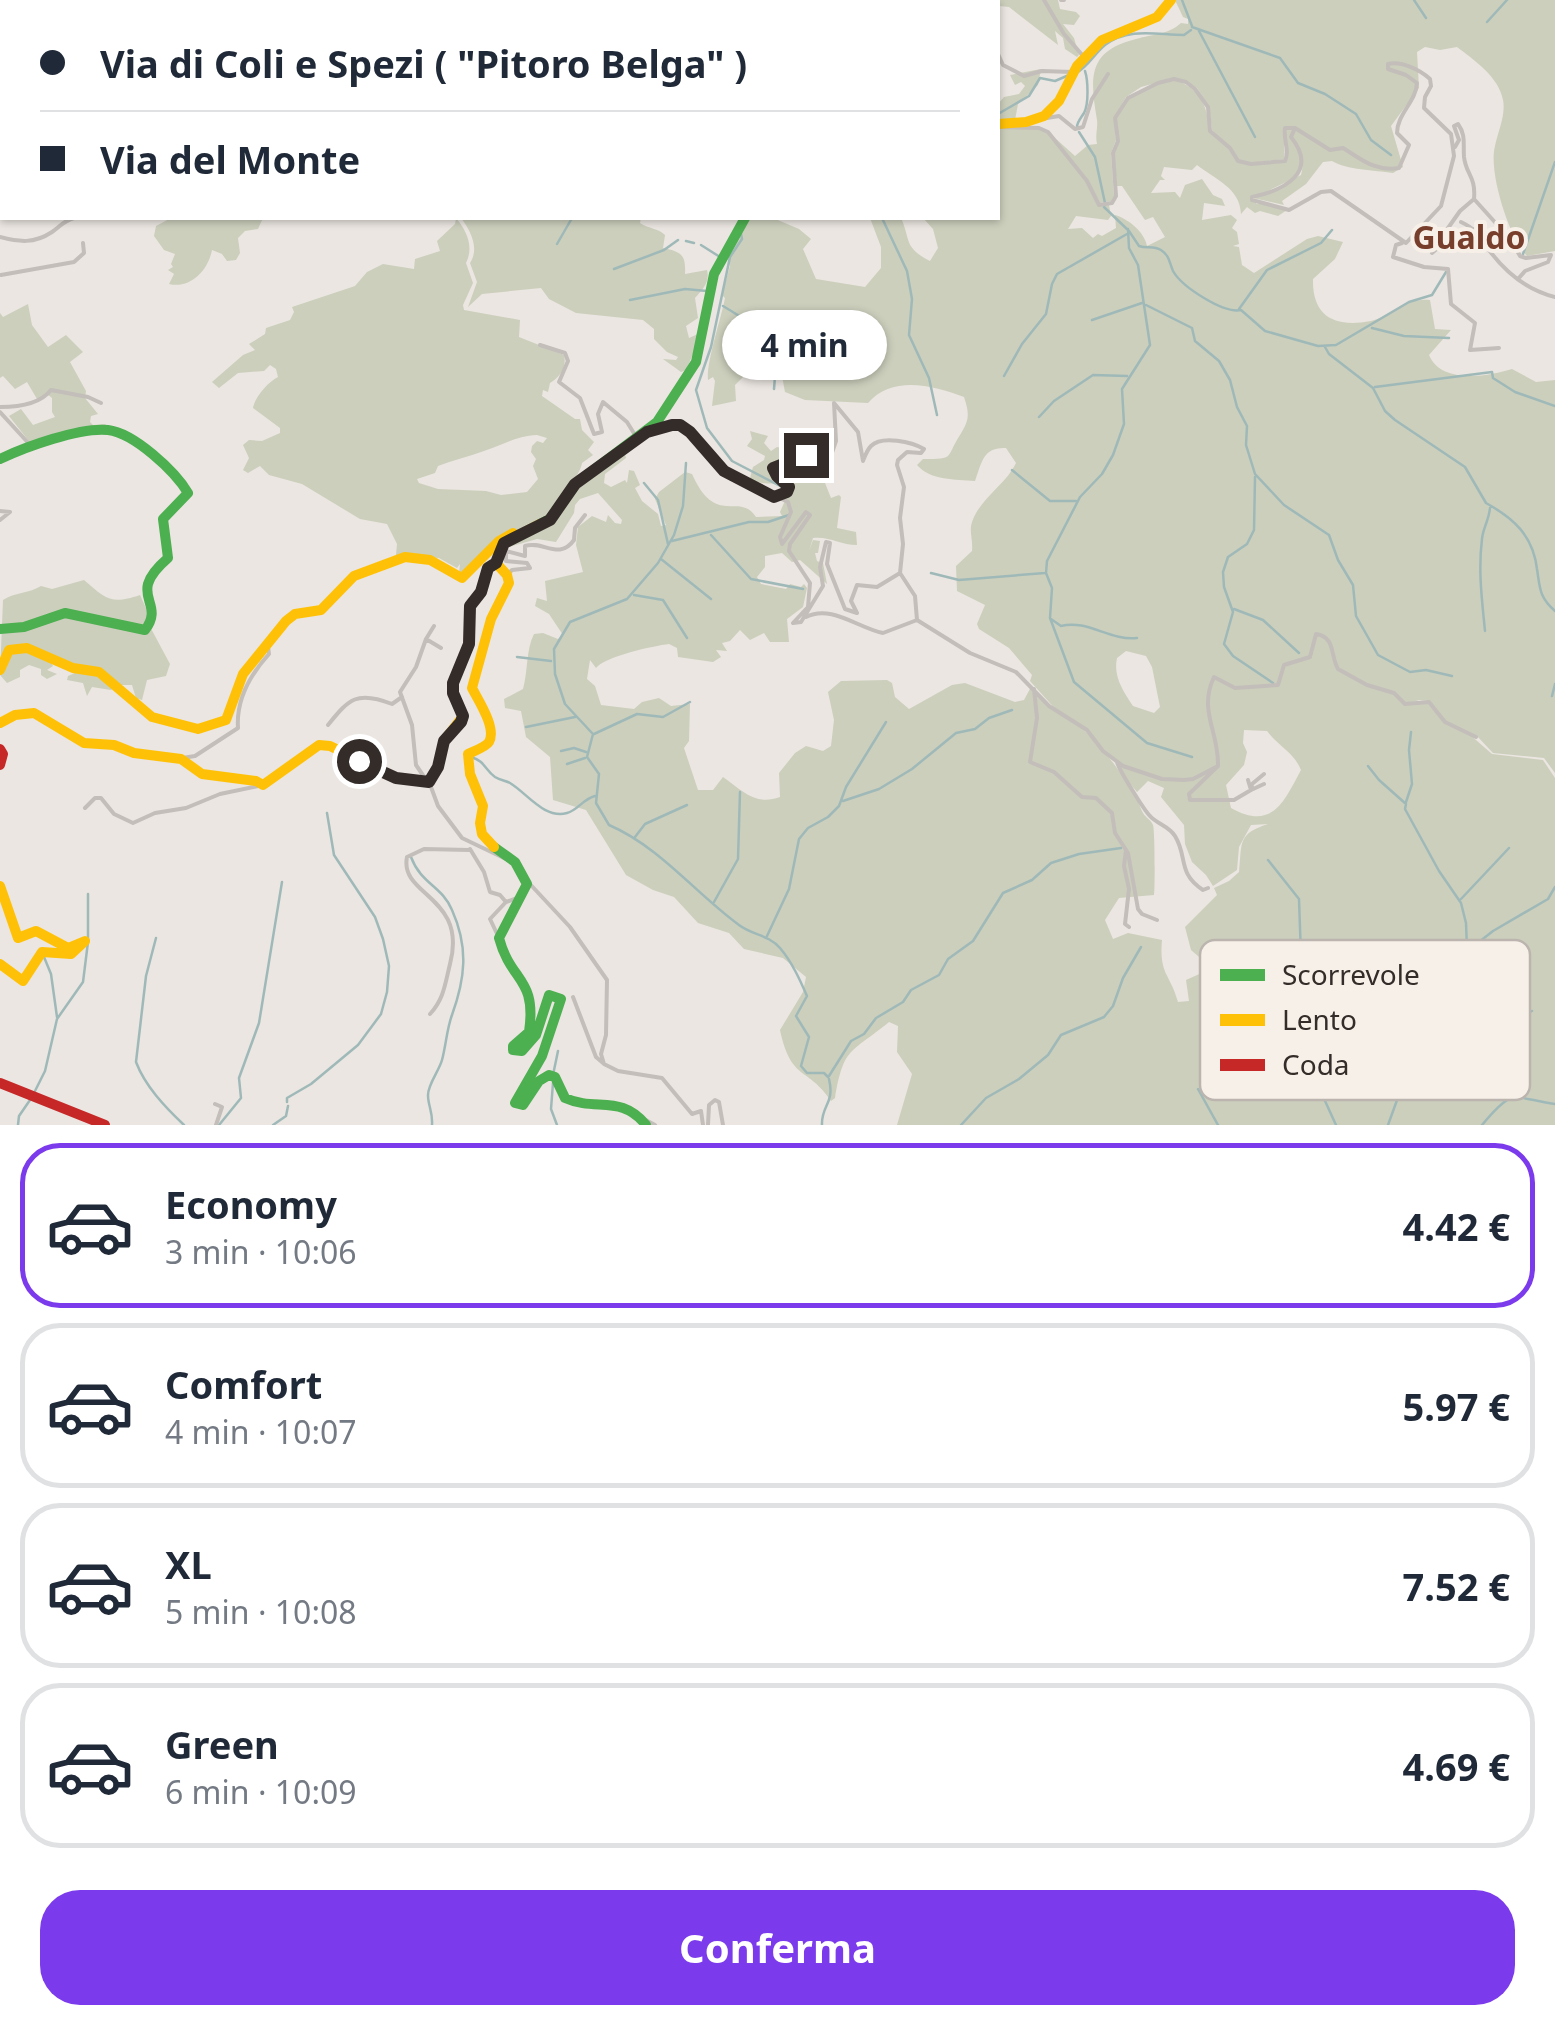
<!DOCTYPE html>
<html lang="it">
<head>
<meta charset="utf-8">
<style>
  body { margin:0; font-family:"Noto Sans",sans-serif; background:#f6f6f7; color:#1f2937; height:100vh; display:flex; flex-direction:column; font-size:38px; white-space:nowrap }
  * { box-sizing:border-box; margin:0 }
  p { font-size:32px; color:#747a83 }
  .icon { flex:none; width:55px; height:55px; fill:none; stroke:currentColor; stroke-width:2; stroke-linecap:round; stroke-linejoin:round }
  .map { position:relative; height:1125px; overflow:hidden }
  .drawer { display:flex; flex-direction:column; background:#fff; flex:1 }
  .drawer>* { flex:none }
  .banner { position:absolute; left:0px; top:0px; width:1000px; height:220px; box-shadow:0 2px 8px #0004; display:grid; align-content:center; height:220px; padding:0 40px; background:#fff }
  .end { position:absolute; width:45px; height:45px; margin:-22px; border:12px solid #342c29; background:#fff; box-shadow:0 0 0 5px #fff }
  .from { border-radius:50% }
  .bubble { position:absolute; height:70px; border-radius:35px; background:#fff; box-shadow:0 2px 8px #0004; font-size:32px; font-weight:700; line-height:70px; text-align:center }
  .banner b { display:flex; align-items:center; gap:35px; height:95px; font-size:38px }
  .banner b+b { border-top:2px solid #e0e1e3 }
  .banner i { width:25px; height:25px; background:#1f2937 }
  ul { padding:18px 0 0; list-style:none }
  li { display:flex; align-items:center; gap:30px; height:165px; margin:0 20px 15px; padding:0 20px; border:5px solid #e0e1e3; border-radius:40px }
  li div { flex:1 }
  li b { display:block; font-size:38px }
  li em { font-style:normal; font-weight:700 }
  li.selected { border-color:#7c3aed }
  li>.icon { width:90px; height:90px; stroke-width:1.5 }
  .action { display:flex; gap:20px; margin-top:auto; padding:20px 40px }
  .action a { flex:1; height:115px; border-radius:40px; background:#7c3aed; color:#fff; font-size:40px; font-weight:700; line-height:115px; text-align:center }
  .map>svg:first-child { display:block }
  .green { fill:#cccfbc; fill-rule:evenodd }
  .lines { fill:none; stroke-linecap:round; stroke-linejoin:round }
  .stream { stroke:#9fb9b9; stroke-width:2.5 }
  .street { stroke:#c3beba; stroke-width:4 }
  .fast { stroke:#4caf50; stroke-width:10 }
  .slow { stroke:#ffc107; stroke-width:10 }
  .jam { stroke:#c62828; stroke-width:10 }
  .route { stroke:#342c29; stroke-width:12 }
  .labels { text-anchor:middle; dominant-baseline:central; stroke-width:8; stroke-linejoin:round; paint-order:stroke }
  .quarter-label { font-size:32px; font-weight:bold; fill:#783e2c; stroke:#f7f0e8 }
  .key { fill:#f7f0e8; stroke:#bcb5af; stroke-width:2.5 }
  .key-label { font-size:28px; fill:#342c29 }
</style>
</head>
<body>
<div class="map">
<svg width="1555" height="1125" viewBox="0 0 1555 1125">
  <rect width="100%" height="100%" fill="#ebe6e1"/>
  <!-- green -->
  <path class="green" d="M448 0H618L624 2H451Z
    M940 0H1058L1060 9 1076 12 1080 16 1074 25 1063 24 1074 38 1079 55 1077 57 1065 49 1063 38 1055 31 1058 45 1009 7 999 6 998 16V2Z
    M1175 0H1555V251L1527 256C1509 238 1488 171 1495 146 1498 131 1506 115 1503 100 1499 77 1474 60 1457 47L1440 50 1425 47 1417 52 1419 88 1391 126 1403 167 1393 173C1374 170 1347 170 1332 161L1323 162 1306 184 1282 201 1284 205 1253 198 1301 175C1305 162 1300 147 1292 137L1295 127H1284V159L1251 163 1239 160 1212 130 1209 106 1197 88 1174 78 1141 87 1126 97 1114 118 1116 140 1111 153 1114 196 1111 201 1100 203 1088 180 1055 138 1075 156 1088 145 1097 144C1095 135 1098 128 1097 120 1090 78 1087 51 1136 39 1153 34 1168 35 1181 23L1188 24V19L1183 17Z
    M1041 69 1038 85 1018 104 1015 120H998V104L1004 97 1019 94 1025 86 1021 82 1015 85 1010 75Z
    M1174 80C1200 87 1208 106 1209 131L1229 149 1238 162 1250 165 1285 162C1292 152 1284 140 1286 129L1291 127 1294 131 1290 137C1319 175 1281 188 1250 198L1257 204H1270L1287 210 1278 216 1260 211 1255 213 1247 207 1241 214C1240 188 1216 180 1197 165L1192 170 1164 167 1161 176 1165 180H1160L1151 193 1175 192 1180 198 1185 185 1202 179 1213 195 1222 199 1225 206 1204 203 1202 220 1231 215 1237 220 1232 228 1237 232 1239 244 1233 246 1239 247 1242 265 1254 273 1307 239 1318 236 1343 242 1335 259 1313 279C1312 317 1335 328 1371 321 1392 316 1407 297 1430 300L1435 329 1451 330 1429 355C1441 384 1487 377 1512 369L1536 382 1555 380V773L1544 758 1493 753 1477 736 1445 721 1430 701 1419 700 1403 705 1428 703 1444 723 1468 733 1492 754 1543 760 1555 778V1125H897L912 1074 897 1052 898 1026 889 1022C850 1054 844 1046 835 1098L831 1101C808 1066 791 1082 780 1030L803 992 806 977 783 958 744 949 729 933 698 923 674 897 653 890 626 875 586 810 553 800 550 757 526 737 521 711 505 708 504 699 523 689C528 672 526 649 534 634L543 633 558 639 563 635 549 614 535 606 537 598 547 601 545 581 583 572 576 545 578 527 592 516 606 522 608 515 615 523 621 524 622 520 598 493 580 499 575 505 574 513 556 542 537 539 505 548 499 565 498 559 504 544 511 539 551 521 576 485 625 454 626 458 605 474 604 483 611 487 625 480 627 483 629 470 634 471 640 485 635 488 642 501 658 514 661 526 666 525 655 499 659 492 685 472 692 474C716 528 739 491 756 517L782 516 780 512 792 485C779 481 759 487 750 478L753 467 764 460 765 456 747 446 752 439 750 431 768 436 764 443 771 451 777 447 791 450 790 441 802 435 808 446 796 453 797 460 803 463 805 472 815 481 823 478 831 498 839 495 841 497 837 528 856 532 857 545C841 545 829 536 813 538L809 551 813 540 820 541 818 553H815L817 561 823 563 827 584 800 560 792 562 782 553 765 556V567L757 577 761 584 786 589 790 584 801 587 804 584 807 588 803 607 787 619 789 642H770L764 633 750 640 740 630 730 641 722 643 727 651 716 650 721 657 713 662 678 657 677 648 669 644C653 646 606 656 596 668L590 660 587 679 595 686 601 705 634 709 642 702 659 698 671 706 690 704 689 741 684 748 698 790H713L723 777C743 791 755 806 780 797L779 773 795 753 806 746 823 751 831 746 834 720 828 692 841 681 887 680 892 683 895 697 909 709 952 685 965 683 1015 702 1024 700 1031 687C1046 711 1066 713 1085 731 1104 749 1119 770 1133 791 1138 798 1139 806 1143 813 1145 817 1151 820 1153 825 1155 830 1155 889 1154 895L1119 898 1105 920 1113 939 1128 933 1162 940C1159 975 1170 973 1178 1002L1189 1001 1186 980 1206 971 1205 962 1191 950 1185 927 1217 895 1214 888 1229 881 1239 872C1242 841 1238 834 1268 824L1251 825 1239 847 1237 870 1213 886 1206 875 1192 862 1185 844 1184 825 1161 797 1164 788 1148 781 1137 792 1121 773 1118 761 1104 750 1088 729 1058 712 1030 681 1032 675 1009 648 979 629 977 624 985 605 957 591 956 566 972 551C973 543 970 533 971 526 976 501 1006 485 1016 463L1006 448C983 447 982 462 975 481 955 479 931 481 917 465L923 459C956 459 945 458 960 435 969 420 970 415 964 397 933 385 892 375 868 403L805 400 785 392 782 376 776 371 768 373 753 356 749 357V371L735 385 736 401 712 406 715 381 713 377 708 380C706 363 721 319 725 298L722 295 730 266 728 258 750 218H773L799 229 811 239 803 249 816 279 865 287 881 268V247L870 218H901C911 240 903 247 930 261L938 248 933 229 923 218H998V128L1039 129 1047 133 1086 181 1099 205H1109L1111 216 1108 220 1076 216 1068 229 1082 228 1093 238 1098 234 1102 236 1116 228 1115 215C1128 219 1144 231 1147 246L1165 237 1153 217 1145 220 1122 186H1117L1114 153 1119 141 1116 118 1128 98 1143 89ZM1126 651 1146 656 1152 667 1160 707 1154 713 1133 706C1123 691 1113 676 1117 658ZM1244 730 1267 731C1279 747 1293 751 1301 770 1284 802 1272 831 1231 808L1226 785 1244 765 1247 752 1243 743Z
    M171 218H263L258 229 245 231 238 238 240 253 236 260 227 261 222 254 212 250C208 271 190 289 169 284L174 274 168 270 173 267 171 264 175 254 164 250 154 236 156 226Z
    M456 218C467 231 474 247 466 263L473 283 463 305 464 310 520 320 519 337 564 355C567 367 560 377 550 383L548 392 543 390 542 396 575 419H580L582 430 594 442 588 450 593 455 582 463C581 473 555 513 544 520 533 528 517 528 507 535 492 545 479 562 466 575L459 573 460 564 457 568 439 558 396 555 397 544 387 524 360 519 302 484 269 475 260 466 248 473 243 470 249 458 243 445 249 440 262 441 280 433V428L253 408C255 397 268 382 278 377L276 369 270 365 264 371 238 373 219 388 212 382 243 355 255 350 249 344 265 334 266 328 290 320 294 312 292 307 355 286 367 272 383 264 414 269 415 259 440 251 437 241 455 224ZM537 435 547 438 543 443 537 441 532 446 531 452 536 459 533 466 538 479 527 492 501 495 486 491 438 489 419 483 417 479 435 473 438 466C453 460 468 457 484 451 503 445 516 436 537 435Z
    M461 218H641L640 223C649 229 658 228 665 235L663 248C681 252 686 254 685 274L707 270C710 282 703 289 695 298L698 318 686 326 689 338 698 334 699 340 686 370 681 372 663 359 676 360 678 357 667 352 654 339V329L643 320 576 313 549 299 541 288 482 294 468 307 477 282 470 263C480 248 470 230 461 218Z
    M28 304 32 325 48 347 66 335 83 352 70 362 86 391 85 398 98 414 91 416 90 422 93 425 105 424 110 428 32 445 9 416 21 409 33 425 55 417 52 412V398L47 394 37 399 27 382 15 389 3 376 0 378V313L3 317Z
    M84 580C106 599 111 605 140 595L149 615 148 623 170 664 166 676 147 680 142 700 136 698 132 685H117L111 690 92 687 87 696 83 683 67 680 68 676 77 672 54 656 50 660 53 666 47 670 57 674 47 679 41 675V669L29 665 20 670V677L7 683 0 675 3 600C15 592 28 594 41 586L52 589Z"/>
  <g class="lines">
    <!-- stream -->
    <path class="stream" d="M556 0 557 2
      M756 0 757 2
      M1182 0 1192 26
      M1414 0 1426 18
      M1487 22 1507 0
      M1192 27 1280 58 1298 83 1325 94 1356 114 1371 140 1391 155
      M1199 31 1255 137
      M1076 73C1088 67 1094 54 1105 45 1129 27 1157 35 1184 35L1191 30
      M998 114 1029 96 1040 78 1055 81 1069 75
      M1077 127C1077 122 1081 118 1084 113 1089 104 1088 80 1085 71
      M1079 132 1095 157 1105 203
      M1104 207 1129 231 1139 246C1147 249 1153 245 1161 250 1170 256 1169 262 1173 271 1182 287 1224 314 1241 310L1265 331 1318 346 1336 345 1409 302 1432 295 1446 272
      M882 218 907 271 912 299 909 335 929 378 937 415
      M740 229 742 239 730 257 711 347 696 390 707 428 732 461 782 487
      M1128 229 1129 248 1138 265 1150 345 1122 389 1124 424 1113 455 1102 474 1080 497 1047 561 1046 573 1052 588 1050 618 1074 682 1147 743 1192 757
      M686 241 694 243
      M557 244 572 218
      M701 245 720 257
      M1523 254 1555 162
      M614 269 664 250 678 240
      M630 300 685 289 707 291
      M1146 305 1192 328 1195 341 1219 361 1230 380 1237 407 1247 426 1246 445 1255 474 1284 505 1329 535 1338 560 1353 585 1356 616 1378 655 1410 672 1426 670 1452 676
      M723 306C760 328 779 343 774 389
      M1239 309 1267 270 1321 243 1332 230
      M1092 320 1142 303
      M1372 328 1404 336 1449 338
      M1325 347 1329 354 1373 388 1385 411 1395 420 1465 467 1486 503C1513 518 1533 535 1537 569 1540 588 1539 597 1555 611
      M1004 376 1022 344 1046 314 1052 284 1057 274 1127 234
      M1375 387 1492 372 1493 378 1515 392 1555 406
      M1039 417 1054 401 1093 375 1127 376
      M1012 470 1050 501H1076
      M1255 477 1254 530 1247 544 1228 557 1223 572 1224 587 1233 612 1224 644 1233 656 1273 683
      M644 483 658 500 668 544
      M711 535 751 579 803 589
      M672 541 749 522H768L789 515
      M661 559 711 599
      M931 573 959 580 1045 573
      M634 595 663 600 687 638
      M1234 609 1263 620 1299 653
      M1051 619 1061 626C1087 619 1110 641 1137 638
      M1485 631C1482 600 1478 571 1482 539 1483 528 1489 520 1490 508
      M517 657 551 661
      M1552 696 1555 684
      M526 727 575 717
      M592 733 565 704 555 674 554 649 570 622 627 599 658 563 674 535 683 506 686 463
      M593 734 587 757 599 774 596 803 609 825C660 847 695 893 739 925 752 935 769 935 780 948 792 962 800 980 807 996L796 1016 809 1037 801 1066 807 1073H824L828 1077
      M594 734 637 714 663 717 690 702
      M561 751 574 748 586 752
      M471 757C485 761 485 770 495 777 500 780 506 781 510 783 528 794 544 819 567 813 578 810 583 799 595 796
      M567 764 585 758
      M1368 766 1379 780 1406 804 1405 809 1439 871 1461 903 1466 923 1467 949
      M843 801 879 789 912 769 956 733 975 729 989 718 1012 710
      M1406 802 1412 784 1409 750 1411 732
      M635 837 645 824 687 805
      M411 857C421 884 442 886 452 910 469 948 465 979 452 1015 447 1028 446 1045 442 1060 439 1071 428 1084 428 1095 428 1106 433 1112 432 1125
      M1268 860 1299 899 1303 1013 1300 1046 1336 1125
      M1461 899 1509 848
      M714 902 738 859 740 792
      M767 936 789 889 799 839 808 828 828 817 839 806 846 787 886 722
      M156 938 146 976 136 1062C145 1086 165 1107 184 1125
      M44 957 51 974 57 1017
      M1434 1018 1511 1022 1532 1011
      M553 1075 558 1051
      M829 1076 851 1041 864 1034 876 1018 903 1002 911 990 939 975 948 959 973 941 1003 893 1032 880 1051 863 1079 854 1121 848
      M553 1083 551 1109 557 1125
      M1198 1089 1218 1125
      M34 1093 45 1071 57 1019 83 982 88 942V894
      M287 1102V1098L311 1084 358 1045 381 1014 387 992 389 966 383 939 375 917 334 855 327 813
      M18 1125 19 1116 30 1100
      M219 1125 241 1098 239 1078 259 1023 282 882
      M273 1125 286 1116 288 1106
      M822 1125C821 1105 835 1104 829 1079
      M961 1125 986 1098 1019 1079 1048 1055 1061 1035 1104 1017 1113 1006 1123 978 1141 947
      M1388 1125 1421 1034 1454 995 1465 953 1493 931 1548 899 1555 887
      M1482 1125C1515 1086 1511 1098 1555 1104"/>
    <!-- street -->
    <path class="street" d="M680 0 681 2
      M938 0 940 2
      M1044 0 1064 34 1084 57
      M1061 0H1064
      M83 2 87 0
      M188 2V0
      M998 54 1003 65 1024 76 1042 71 1072 72
      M0 73 2 71
      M1047 118 1059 116 1075 129 1083 127 1092 99 1108 74
      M998 127 1039 128 1048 132 1087 181 1099 205 1112 203 1116 196 1113 153 1118 141 1115 118 1128 98 1158 83 1174 79 1186 82 1195 89 1208 107 1210 131 1230 148 1238 161 1251 164 1285 161C1290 151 1283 139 1285 128H1295L1330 150 1343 148C1361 159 1375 172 1399 168L1409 145 1397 133C1397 114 1416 102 1417 83L1406 75 1388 69V64C1401 61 1419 69 1430 79L1431 86 1425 97 1424 108 1451 134 1454 156 1441 206 1406 243 1331 191 1321 192 1289 210 1252 200V197C1285 190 1319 172 1291 137L1295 128
      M1455 147 1459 140 1454 126 1458 124C1466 135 1463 143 1464 157 1466 175 1476 176 1474 199L1511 240 1520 256 1526 258 1551 255 1548 262 1525 271 1518 279
      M1461 222C1476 229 1479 236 1489 250 1506 273 1527 290 1555 297
      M1448 230 1453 234 1475 229
      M0 237C19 242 34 244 52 232 61 226 63 221 74 218
      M1412 237 1420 243 1436 233
      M1441 238 1460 211 1474 199
      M1402 243 1396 245 1393 257 1424 267 1448 269 1451 304 1475 323 1470 350 1499 348
      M1432 253 1449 238
      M1 275 74 262 84 253 83 243
      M540 345 565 353 568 361 559 382 580 398 594 434 602 432 598 414 603 402 627 422 635 435
      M0 407C18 407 40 404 51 390L88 397 101 403
      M0 412 32 447
      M647 432 672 425 684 427 724 471 788 502 791 512 780 537 782 544 806 512 810 515 790 544 789 551 810 583 808 607 793 623 801 622 823 586 820 567 826 542 830 543 827 564 845 609 857 613 851 601 857 585 877 587 900 573 915 596 917 620 970 653 1016 672 1049 706 1087 730 1103 751 1123 766 1162 779 1184 780 1193 779 1218 766C1219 731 1198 711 1214 677L1235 688 1278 685 1284 665 1310 657 1316 634C1336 637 1330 656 1338 669L1367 685 1394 693 1405 704 1429 702 1445 722 1476 737
      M774 497 787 492 789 487 772 470 775 466 812 453H815L818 471 827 467 836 441 834 403 858 432 863 461C865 456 867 450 871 446 882 435 912 442 924 449L921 453 907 452 898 460 897 465 904 487 900 518 903 544 900 573
      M0 511 10 512 0 520
      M507 575 512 570 530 568 527 563 506 561V551L525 556V546C543 540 559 561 574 540L575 528 585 515
      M806 617C831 604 858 628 883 633L917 620
      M426 639 434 626
      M441 648 426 639 416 667 400 692 412 725 416 765 431 787 438 806 462 838 508 860
      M1034 689 1037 718 1030 762 1054 772 1082 797 1096 798 1112 813 1115 833 1128 853 1138 909 1142 914 1157 920
      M328 725C349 699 357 690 392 704L402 697
      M182 758 195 756 238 728C236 699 250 675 269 654L268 647
      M1117 762C1119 770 1144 810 1150 816 1157 824 1169 826 1175 836 1188 857 1177 873 1203 890L1208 888
      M1218 766 1189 794 1190 800H1234L1251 790 1252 784 1264 774
      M1248 780 1251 790 1264 784
      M85 808 95 798H101L114 814 133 823 155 813 186 808 220 794 258 786
      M470 849 484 872 490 892 500 895 506 902
      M1126 850 1124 866 1129 889 1125 924 1129 927
      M529 883 570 927 607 980 606 1035 601 1054 604 1064 618 1071 662 1078 692 1114 701 1111 703 1125
      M499 938 490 919 506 902 520 897
      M573 997 596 1057 603 1063
      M430 1014C444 999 445 984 450 964 468 896 399 896 407 857L424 849 469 850
      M215 1104 222 1107 216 1125
      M642 1118 655 1125
      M708 1125 709 1105 715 1100 719 1102 723 1125"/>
    <!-- fast -->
    <path class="fast" d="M0 459C25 447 80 427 108 430 134 433 175 471 188 493L163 519 168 558C124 596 167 601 145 630L65 613 24 627 0 629
      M540 524 550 519 575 484 657 422 696 362 714 274 745 218
      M494 847 515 862 527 884 499 938C511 983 537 977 529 1032L513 1046V1050L522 1051 536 1035 549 995 561 999 542 1056 515 1103 523 1105 539 1081 549 1075 555 1077 565 1098C596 1112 621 1094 646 1125"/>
    <!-- slow -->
    <path class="slow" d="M998 124 1026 122 1044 116 1059 101 1077 66 1102 40 1157 17 1171 0
      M0 670 9 650 27 648 73 668 99 672 152 717 198 729 226 720 243 674 286 621 295 614 321 610 354 576 405 557 430 560 462 578 499 541 513 533
      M0 723 15 715 34 713 84 743 114 745 134 753 181 759 202 774 256 781 263 785 319 745 330 746 396 778 429 782 438 767 444 741 463 716 453 693V683L469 643 470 606 481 592 488 568 496 563
      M494 847 482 834 480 823 483 806 470 774 468 754C474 751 486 747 489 742 497 728 478 700 472 688L491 619 509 583 507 575 496 563 504 543 540 524
      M0 886 18 938 36 931 68 948 85 941 71 954 42 952 23 981 0 964"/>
    <!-- jam -->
    <path class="jam" d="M0 749 3 754 0 765
      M0 1083 105 1125"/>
  </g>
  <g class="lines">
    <!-- route -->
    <path class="route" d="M359 761 396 778 429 782 438 767 444 741 461 722 463 716 453 693V683L469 644 470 606 481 592 488 568 496 563 504 543 550 520 575 484 647 432 672 425H680L690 432 724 471 774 497 787 492 789 487 777 476 773 468 806 455"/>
  </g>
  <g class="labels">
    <!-- quarter labels -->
    <g class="quarter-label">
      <text x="1469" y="236">Gualdo</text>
    </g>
  </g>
  <!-- legend -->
  <rect x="1200" y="940" width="330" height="160" rx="15" class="key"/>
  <rect x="1220" y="969" width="45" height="12" fill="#4caf50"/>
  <rect x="1220" y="1014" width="45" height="12" fill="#ffc107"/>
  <rect x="1220" y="1059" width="45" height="12" fill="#c62828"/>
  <g class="key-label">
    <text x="1282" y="985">Scorrevole</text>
    <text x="1282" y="1030">Lento</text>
    <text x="1282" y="1075">Coda</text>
  </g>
</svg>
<i class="end from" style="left:359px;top:761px"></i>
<i class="end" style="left:806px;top:455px"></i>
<div class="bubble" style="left:722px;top:310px;width:165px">4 min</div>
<div class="banner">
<b><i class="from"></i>Via di Coli e Spezi ( &quot;Pitoro Belga&quot; )</b>
<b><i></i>Via del Monte</b>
</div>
</div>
<section class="drawer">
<ul>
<li class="selected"><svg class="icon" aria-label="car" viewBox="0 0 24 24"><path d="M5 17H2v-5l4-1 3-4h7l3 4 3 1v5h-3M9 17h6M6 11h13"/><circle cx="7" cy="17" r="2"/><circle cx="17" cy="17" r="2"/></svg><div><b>Economy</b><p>3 min · 10:06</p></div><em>4.42 €</em></li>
<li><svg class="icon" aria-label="car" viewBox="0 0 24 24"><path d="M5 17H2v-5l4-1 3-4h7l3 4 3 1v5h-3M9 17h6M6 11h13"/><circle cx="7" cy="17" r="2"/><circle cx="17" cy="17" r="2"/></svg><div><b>Comfort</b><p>4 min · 10:07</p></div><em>5.97 €</em></li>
<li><svg class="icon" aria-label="car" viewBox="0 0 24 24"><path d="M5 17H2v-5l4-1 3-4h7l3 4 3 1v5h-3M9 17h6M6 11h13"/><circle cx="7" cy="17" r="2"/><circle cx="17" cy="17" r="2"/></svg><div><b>XL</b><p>5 min · 10:08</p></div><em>7.52 €</em></li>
<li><svg class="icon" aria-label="car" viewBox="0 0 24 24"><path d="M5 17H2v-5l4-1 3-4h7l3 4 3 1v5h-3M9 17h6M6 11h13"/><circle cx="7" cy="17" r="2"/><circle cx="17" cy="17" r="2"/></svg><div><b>Green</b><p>6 min · 10:09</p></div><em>4.69 €</em></li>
</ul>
<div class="action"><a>Conferma</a></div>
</section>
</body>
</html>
